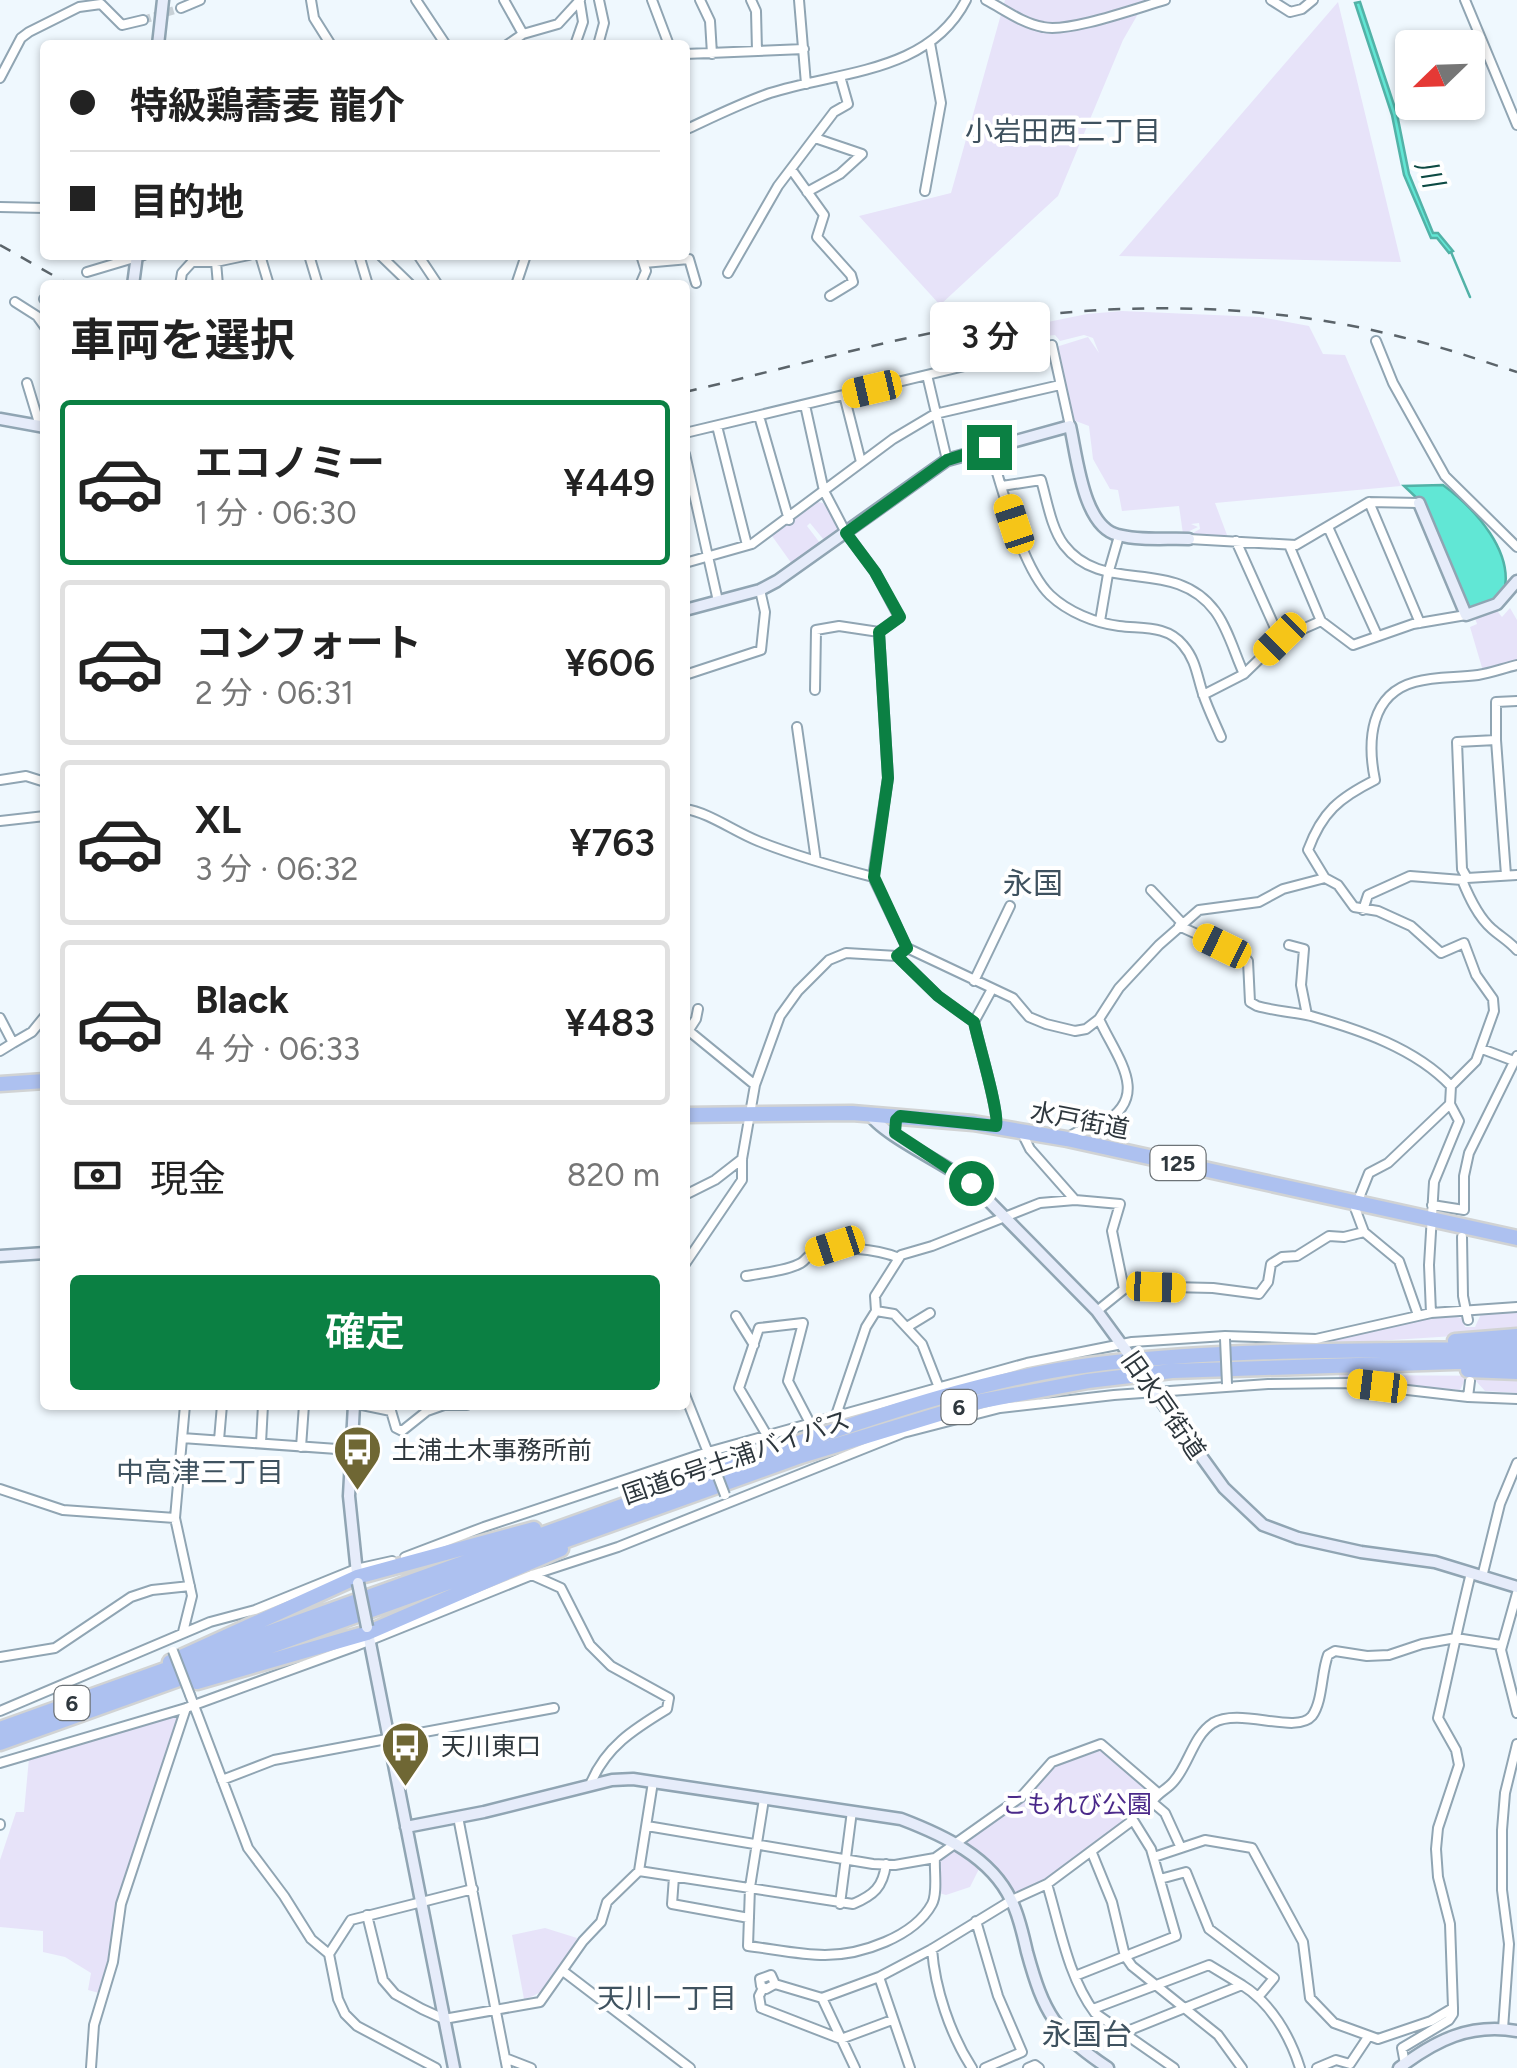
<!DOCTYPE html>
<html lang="ja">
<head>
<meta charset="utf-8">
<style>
  body { margin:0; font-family:Figtree,"Noto Sans JP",sans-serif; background:#f6f6f6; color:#222; height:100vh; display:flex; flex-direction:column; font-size:38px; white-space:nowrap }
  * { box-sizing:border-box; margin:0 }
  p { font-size:32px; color:#767676 }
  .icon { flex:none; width:55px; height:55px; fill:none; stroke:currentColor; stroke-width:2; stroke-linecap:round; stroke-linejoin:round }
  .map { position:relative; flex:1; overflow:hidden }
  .sheet { position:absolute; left:40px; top:280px; width:650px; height:1130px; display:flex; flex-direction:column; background:#fff; border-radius:10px; box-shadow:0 2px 8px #0004 }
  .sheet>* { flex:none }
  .banner { position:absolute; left:40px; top:40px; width:650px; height:220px; border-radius:10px; box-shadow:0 2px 8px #0004; display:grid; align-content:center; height:220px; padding:0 30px; background:#fff }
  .needle { width:65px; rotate:247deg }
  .tools { position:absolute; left:1395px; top:30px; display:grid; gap:20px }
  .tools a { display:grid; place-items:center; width:90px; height:90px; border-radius:10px; background:#fff; box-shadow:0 2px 8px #0004; font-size:50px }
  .end { position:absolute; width:45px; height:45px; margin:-22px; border:12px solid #0b8043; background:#fff; box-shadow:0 0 0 5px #fff }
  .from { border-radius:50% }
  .bubble { position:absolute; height:70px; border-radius:10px; background:#fff; box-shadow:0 2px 8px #0004; font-size:32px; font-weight:600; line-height:70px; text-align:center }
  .car { position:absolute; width:30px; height:60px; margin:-30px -15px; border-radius:12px; box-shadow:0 0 8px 2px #0007; background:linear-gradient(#f5c518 24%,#345 0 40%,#f5c518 0 76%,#345 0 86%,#f5c518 0) }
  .banner b { display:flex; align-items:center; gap:35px; height:95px; font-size:38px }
  .banner b+b { border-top:2px solid #e0e0e0 }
  .banner i { width:25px; height:25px; background:#222 }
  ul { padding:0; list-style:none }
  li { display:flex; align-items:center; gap:30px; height:165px; margin:0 20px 15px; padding:0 10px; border:5px solid #e0e0e0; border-radius:10px }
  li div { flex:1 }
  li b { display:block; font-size:38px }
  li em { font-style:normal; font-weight:600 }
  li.current { border-color:#0b8043 }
  li>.icon { width:90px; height:90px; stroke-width:1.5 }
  h2 { padding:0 30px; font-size:45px; line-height:120px }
  .pay { display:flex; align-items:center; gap:25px; height:110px; padding:0 30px; font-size:38px }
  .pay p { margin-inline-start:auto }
  .primary-button { display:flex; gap:20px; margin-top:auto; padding:20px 30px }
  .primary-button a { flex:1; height:115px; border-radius:10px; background:#0b8043; color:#fff; font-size:40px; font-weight:600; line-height:115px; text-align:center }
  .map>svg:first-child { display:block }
  .green { fill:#e7e3f9 }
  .water { fill:#61e7d5; stroke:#52b2a7; stroke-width:2.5 }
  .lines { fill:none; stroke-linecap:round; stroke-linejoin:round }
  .stream { stroke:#52b2a7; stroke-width:2.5 }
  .street-tunnel { stroke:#c8d1d7; stroke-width:8; stroke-dasharray:8 4; stroke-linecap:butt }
  .street-casing { stroke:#90a5b3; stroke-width:12 }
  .secondary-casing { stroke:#90a5b3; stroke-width:15 }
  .highway-casing { stroke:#d1d3d4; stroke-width:19 }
  .street { stroke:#fff; stroke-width:8 }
  .secondary { stroke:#e6ecfa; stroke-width:10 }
  .highway { stroke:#adc1f0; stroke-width:14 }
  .rail { stroke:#5b646a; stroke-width:2.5; stroke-dasharray:12 12; stroke-linecap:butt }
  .street-bridge-casing { stroke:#90a5b3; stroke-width:12; stroke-linecap:butt }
  .secondary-bridge-casing { stroke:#90a5b3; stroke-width:15; stroke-linecap:butt }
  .street-bridge { stroke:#fff; stroke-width:8 }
  .secondary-bridge { stroke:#e6ecfa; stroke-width:10 }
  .route { stroke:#0b8043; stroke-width:12 }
  .labels { text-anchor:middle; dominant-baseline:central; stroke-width:8; stroke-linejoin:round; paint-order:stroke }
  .shield { fill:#fff; stroke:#6d7377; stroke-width:2.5 }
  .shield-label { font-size:22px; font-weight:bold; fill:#2e373d }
  .street-label { font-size:25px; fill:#2e373d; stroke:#fff }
  .poi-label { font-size:25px; fill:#2e373d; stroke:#fff; text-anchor:start }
  .park-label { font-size:25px; fill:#4b2a8a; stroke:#fff }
  .neighbourhood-label { font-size:28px; fill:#3f525f; stroke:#fff }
  .water-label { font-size:28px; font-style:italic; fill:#0d4a43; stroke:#fff }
  .quarter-label { font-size:30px; fill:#3f525f; stroke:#fff }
</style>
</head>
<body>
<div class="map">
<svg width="1517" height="2068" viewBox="0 0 1517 2068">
  <rect width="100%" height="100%" fill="#eff8fe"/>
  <!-- green -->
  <path class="green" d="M1005 0H1146L1123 40 1058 196 940 305 859 216 951 193Z
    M1338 2 1401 262 1119 256Z
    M1122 311 1260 317 1309 326 1323 354 1345 355 1401 486 1215 503 1227 535H1189L1200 529 1199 523 1191 524 1198 527 1183 534 1179 506 1122 511 1118 490 1110 489 1093 459 1089 426 1073 420 1056 347 1088 337 1099 353 1093 338 1084 335 1060 341 1055 335C1035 337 1015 339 996 346 987 350 984 356 975 359L969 338 1087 314Z
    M818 502 823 503 838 525 837 530 824 540 810 523 807 526 820 543 792 564 772 536Z
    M1494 607 1502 617 1510 608 1517 620V662L1483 671 1470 627 1477 624 1474 615Z
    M1517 1309V1332L1314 1345 1315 1343C1345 1337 1441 1309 1464 1319L1465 1327H1475L1481 1314Z
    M1339 1375 1517 1376V1393L1485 1391 1476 1381 1464 1382 1460 1390 1339 1378Z
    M183 1711 118 1904 103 1994 88 1990 91 1973 65 1957 43 1952V1931L0 1927V1860L16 1812H24L29 1758Z
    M1101 1744 1158 1793C1134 1831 1053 1881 1012 1900L998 1879 954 1843 1021 1797 1052 1762Z
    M950 1847 979 1869 970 1887 946 1895 939 1893 937 1859Z
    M545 1928 577 1938C565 1963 553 1992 524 1999L512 1935Z"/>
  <!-- water -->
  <path class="water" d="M1360 2 1397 114 1409 174 1433 233H1438L1453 251 1449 253 1437 238H1431L1404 175 1392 115 1355 3Z
    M1443 485C1474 508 1517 553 1503 596 1494 604 1478 608 1467 613L1421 502 1404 486Z"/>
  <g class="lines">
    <!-- stream -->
    <path class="stream" d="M1451 252 1470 297"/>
    <!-- street-tunnel -->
    <path class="street-tunnel" d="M143 20 181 8"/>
    <defs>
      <path id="street" d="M311 0 314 18 331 45
        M416 0 446 45
        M504 0 523 34 507 45
        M652 0 669 45
        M700 0 710 21 712 54
        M751 0 756 11 757 51
        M799 0 806 84
        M986 0C1005 10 1022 23 1043 27 1068 33 1137 8 1165 0
        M1271 0 1290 12 1302 9 1313 0
        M1465 0 1517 125
        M181 8 200 0
        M523 34 558 24 580 0
        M575 45 583 22 580 3
        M598 45 604 23 599 0
        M685 54 804 49
        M0 78 21 38 29 32 79 7 101 4 122 25 143 20
        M685 130C713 117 741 103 770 93 839 71 929 73 966 0
        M791 169 824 215 817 237 851 275 853 282 830 296
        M925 191 941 103 930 43
        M807 192 840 174 862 154 815 138
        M0 207 45 208
        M210 255 216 262 218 285
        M260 255 269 285
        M309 255 318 285
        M359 255 368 285
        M380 255 411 285
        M418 255 438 285
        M644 263 689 259 696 283
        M87 272 144 255
        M728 273 778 186 834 112 848 104 840 76
        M180 285 182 273 192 262H216L249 255
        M516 285 526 255
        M640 285 646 271 641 255
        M44 299 45 300
        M15 302 37 316 45 327
        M1376 341 1393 383 1445 476 1517 547
        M927 375 947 460
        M27 383 40 426
        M844 395 861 462
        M805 405 824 491 846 533 875 572 899 617 879 632 888 778 873 877
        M759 416 789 520
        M717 426 747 545
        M685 433 1052 345 1070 426
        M989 447C1002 486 1021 567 1050 595 1068 612 1095 623 1119 626 1142 629 1167 625 1183 645 1196 660 1197 676 1203 694 1208 709 1215 723 1221 737
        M685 454 718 601
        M1002 486 1041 480C1047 500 1051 528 1064 545 1103 596 1174 556 1215 611 1228 628 1235 655 1244 674
        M1369 502 1420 623
        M1328 527 1377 635
        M1189 539 1296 545 1369 502 1419 503
        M1236 541 1280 639
        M1289 545 1321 621
        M685 563 752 544 893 439 935 414 1060 385
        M1100 621 1108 574 1119 536
        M685 675 761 650 765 612 760 590
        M815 690 816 630 839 626 879 632
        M1203 695 1244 674 1280 639 1321 621 1353 645 1413 624 1466 615
        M797 727 816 861
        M1496 740V702L1517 701
        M0 780 26 776 45 782
        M685 809C708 812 735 832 758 841 795 856 835 867 873 877L907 948
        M0 821 45 816
        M1506 875 1496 740 1457 742 1462 869 1467 878 1517 875
        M1462 880C1469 897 1478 917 1492 929 1500 936 1509 941 1517 950
        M1151 890 1182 923
        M1363 910 1368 895 1410 876 1462 880 1467 878
        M1179 926 1243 955 1248 961 1250 1002 1257 1006C1274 1011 1293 1012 1311 1016 1360 1030 1415 1048 1451 1086L1450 1104 1459 1121 1434 1182 1429 1265 1431 1313
        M1289 945 1304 949 1301 985 1307 1015
        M897 956 938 996 974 1022C978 1042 1000 1114 996 1127
        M974 981 1010 906
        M0 1018 13 1043 32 1032 45 1016
        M974 1022 992 989
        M689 1031 755 1085
        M685 1036 696 1019 698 1009
        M1482 1049 1514 1061
        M0 1051 13 1043
        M1451 1086 1476 1061 1494 1011 1493 999 1476 975 1464 943 1441 953 1411 926 1378 911 1354 907 1338 885 1325 878 1308 850C1322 812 1339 798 1375 780 1367 741 1370 694 1415 682 1436 676 1457 678 1478 675 1491 673 1504 668 1517 665
        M1022 1133 1030 1149 1075 1200
        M1067 1139C1076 1129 1091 1129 1103 1123 1152 1096 1116 1057 1099 1019
        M685 1195 715 1180 742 1159
        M1432 1205 1464 1210V1176L1469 1153 1517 1056
        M1364 1232 1355 1208 1369 1173 1388 1163 1450 1104
        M1462 1237 1463 1296 1468 1320
        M685 1264 742 1180V1159L755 1085 780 1016 798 991 829 960 846 953 897 956 907 948 1013 998 1029 1017 1046 1024 1075 1031 1086 1029 1099 1019 1119 988 1159 945 1199 910 1259 902 1283 889 1325 878
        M746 1276C762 1273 787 1271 801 1263 806 1260 808 1255 813 1253 833 1244 878 1249 899 1258
        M876 1311 894 1314 922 1344 938 1385
        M1097 1311 1128 1286 1213 1288 1259 1294 1268 1282 1271 1264 1282 1257 1297 1256 1329 1236 1344 1237 1364 1232 1399 1261 1418 1315
        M736 1316 754 1345
        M907 1327 930 1313
        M685 1395 709 1455
        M1468 1397 1470 1381
        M362 1405 391 1411 396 1428 402 1431 427 1411 444 1405
        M447 1405H467
        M835 1418 866 1327 876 1311 875 1296 901 1255 932 1246 1040 1203 1075 1200 1120 1204 1112 1231 1124 1289
        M768 1437 739 1388 759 1328 803 1323 788 1381 811 1425
        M182 1438 351 1450
        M219 1440 222 1405
        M261 1443 263 1405
        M301 1447 304 1405
        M0 1489 63 1510 175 1518
        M405 1557 484 1527 708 1452 1027 1363 1132 1342 1225 1336 1316 1339 1431 1313 1517 1307
        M1471 1573C1459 1621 1449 1670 1438 1718L1456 1750 1459 1765 1438 1828 1436 1849 1438 1877 1450 1924 1453 2008 1431 2021 1378 2039 1334 2023 1310 1998 1303 1942 1252 1848 1205 1840 1181 1848 1165 1813 1152 1802C1158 1792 1167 1790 1174 1781 1189 1764 1193 1736 1213 1723 1240 1707 1296 1735 1312 1716 1323 1701 1321 1673 1328 1655L1335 1651 1367 1656 1389 1655 1422 1644 1456 1638 1501 1645
        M532 1575 561 1588 590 1645 611 1666 669 1698 667 1709C634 1729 605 1747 590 1785
        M1482 1577 1500 1504 1517 1463
        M1517 1593 1501 1650 1517 1713
        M183 1632 192 1596 175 1518 185 1405
        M0 1657 55 1648 131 1597 152 1590 190 1586
        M190 1695 248 1848 284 1896 311 1939 329 1954 338 1999 345 2014 357 2026 436 2068
        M0 1711 210 1622 255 1610 356 1569 392 1561
        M0 1763 186 1708
        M222 1780 274 1760 554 1708
        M764 1799 750 1887 748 1946C773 1949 800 1955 825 1955 861 1955 914 1937 932 1904 938 1893 934 1870 935 1858
        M458 1817 507 2068
        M0 1824V1825
        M647 1826 873 1864 895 1865 935 1858 1021 1797 1052 1762 1101 1744 1158 1793
        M1092 1853 1112 1902 1125 1956 1132 1966 1218 2035 1242 2068
        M1154 1857 1181 1848
        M639 1871 853 1904C874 1895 883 1887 886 1864
        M674 1877 672 1904 749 1918
        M1160 1879 1186 1872 1209 1929 1274 1978 1259 1996
        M1047 1884C1060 1927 1068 1977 1095 2013L1174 2068
        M840 1904 852 1811
        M367 1915 383 1980 395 1994 422 2009 444 2019 540 2002 583 1941 601 1922 607 1902 639 1871 653 1782
        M976 1921 998 1996 1022 2052 985 2068
        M932 1949C935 1989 950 2034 972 2068
        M329 1954 351 1920 473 1889
        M563 1971 690 2068
        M879 1977 910 2068
        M775 1984 766 1989 761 1986 760 1979 771 1975 775 1984 822 1998
        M763 1988 759 1996 761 2008 841 2039 892 2020
        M1093 2009 1209 1965 1242 1985
        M1503 2029 1509 1944 1502 1890V1830L1505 1793 1517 1744
        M1125 2032 1242 1985C1271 2003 1290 2036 1300 2068
        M505 2058 531 2068
        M1405 2064 1402 2048 1449 2020 1453 2014V2008
        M91 2068 94 2025 113 1962 121 1904 186 1708 356 1646 532 1575 618 1547 903 1433 1000 1408 1114 1395 1268 1384 1347 1383 1468 1397 1517 1399
        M855 2068 822 1998 879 1977 932 1949 1012 1900 1047 1884 1133 1820 1151 1849 1176 1936 1075 1976
        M1028 2068 1035 2065 1039 2068
        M1317 2068 1336 2060 1350 2064 1368 2037"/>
      <path id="secondary" d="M158 45 163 0
        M133 285 137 255
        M0 419 45 427
        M1419 503 1466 615 1497 604 1517 581
        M685 610 760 590 777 581 947 460 1070 426C1077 456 1083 527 1118 535 1140 541 1167 538 1189 539
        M870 1114C878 1132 949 1166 971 1183L1097 1311 1127 1352
        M0 1256 45 1253
        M1149 1384 1224 1488 1263 1525 1298 1538 1361 1552 1435 1562 1517 1587
        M354 1405 349 1496 358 1583
        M367 1628 454 2068
        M406 1827 484 1812 612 1780 633 1779 901 1819C943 1835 991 1857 1011 1900 1019 1915 1023 1935 1027 1952 1044 2014 1055 2032 1108 2068
        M1399 2068C1436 2040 1470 2023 1517 2031"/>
      <path id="highway" d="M0 1084 45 1081
        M685 1115 852 1113 973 1123 1067 1139 1517 1238
        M1455 1341 1517 1336
        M1468 1370 1517 1372
        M170 1662 357 1577 534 1529
        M197 1682 367 1633 561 1549
        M0 1729 795 1444C891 1411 990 1378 1090 1365 1231 1347 1375 1352 1517 1348
        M0 1743 801 1456 982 1401 1088 1381 1172 1371 1517 1360"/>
    </defs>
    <!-- street casing -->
    <use href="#street" class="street-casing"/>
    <!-- secondary casing -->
    <use href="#secondary" class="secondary-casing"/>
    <!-- highway casing -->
    <use href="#highway" class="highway-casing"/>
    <!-- street -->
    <use href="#street" class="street"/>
    <!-- secondary -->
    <use href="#secondary" class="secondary"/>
    <!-- highway -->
    <use href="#highway" class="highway"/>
    <!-- rail -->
    <path class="rail" d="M0 245 70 285
      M685 392C802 365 920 329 1040 315 1158 302 1285 307 1401 337 1440 346 1479 360 1517 372"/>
    <defs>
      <path id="street-bridge" d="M1225 1339 1227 1384
        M712 1461 725 1495
        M173 1651 190 1695"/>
      <path id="secondary-bridge" d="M1127 1352 1149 1384
        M358 1583 367 1627"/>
    </defs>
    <!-- street-bridge casing -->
    <use href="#street-bridge" class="street-bridge-casing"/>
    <!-- secondary-bridge casing -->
    <use href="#secondary-bridge" class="secondary-bridge-casing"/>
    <!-- street-bridge -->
    <use href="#street-bridge" class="street-bridge"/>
    <!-- secondary-bridge -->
    <use href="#secondary-bridge" class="secondary-bridge"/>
  </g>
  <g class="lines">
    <!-- route -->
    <path class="route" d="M971 1183 895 1133 896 1120 900 1116 996 1126C1000 1114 978 1042 974 1022L938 996 897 956 907 948 874 877 888 778 879 632 900 617 875 572 846 533 947 460 989 447"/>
  </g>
  <!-- icons -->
  <defs>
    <symbol id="bus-pin" viewBox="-11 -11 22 30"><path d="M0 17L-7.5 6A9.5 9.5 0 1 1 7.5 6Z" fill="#6f6734" stroke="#fff"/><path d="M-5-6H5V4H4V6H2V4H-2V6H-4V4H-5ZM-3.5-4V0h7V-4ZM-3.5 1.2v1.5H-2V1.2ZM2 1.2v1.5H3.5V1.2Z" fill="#fff"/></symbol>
  </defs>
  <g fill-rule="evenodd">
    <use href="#bus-pin" x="330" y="1422" width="55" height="75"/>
    <use href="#bus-pin" x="378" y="1718" width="55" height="75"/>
  </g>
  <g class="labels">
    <!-- shield labels -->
    <g class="shield">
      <rect x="1150.5" y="1146" width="55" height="34" rx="8"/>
      <rect x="941.5" y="1390" width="35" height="34" rx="8"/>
      <rect x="54.5" y="1686" width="35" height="34" rx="8"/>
    </g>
    <g class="shield-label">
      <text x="1178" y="1163">125</text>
      <text x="959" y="1407">6</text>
      <text x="72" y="1703">6</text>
    </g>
    <!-- street labels -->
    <g class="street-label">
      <text transform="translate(1080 1120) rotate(11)">水戸街道</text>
      <text transform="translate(1164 1405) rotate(55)">旧水戸街道</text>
      <text transform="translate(736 1457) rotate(-19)">国道6号土浦バイパス</text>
    </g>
    <!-- poi labels -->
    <g class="poi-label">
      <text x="392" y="1450">土浦土木事務所前</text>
      <text x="441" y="1746">天川東口</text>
    </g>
    <!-- park labels -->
    <g class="park-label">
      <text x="1077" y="1804">こもれび公園</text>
    </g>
    <!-- neighbourhood labels -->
    <g class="neighbourhood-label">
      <text x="1063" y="131">小岩田西二丁目</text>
      <text x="200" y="1472">中高津三丁目</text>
      <text x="667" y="1998">天川一丁目</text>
    </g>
    <!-- water labels -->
    <g class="water-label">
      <text transform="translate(1430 173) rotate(67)">川</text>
    </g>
    <!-- quarter labels -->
    <g class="quarter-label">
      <text x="1033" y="883">永国</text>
      <text x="1087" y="2034">永国台</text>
    </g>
  </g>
</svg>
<div class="tools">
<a><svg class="needle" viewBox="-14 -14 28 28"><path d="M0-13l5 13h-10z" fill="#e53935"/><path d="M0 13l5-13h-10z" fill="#767676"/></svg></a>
</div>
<i class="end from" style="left:971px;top:1183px"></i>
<i class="end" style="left:989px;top:447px"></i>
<div class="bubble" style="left:930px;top:302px;width:120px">3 分</div>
<i class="car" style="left:872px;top:389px;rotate:257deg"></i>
<i class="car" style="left:1014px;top:524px;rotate:342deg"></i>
<i class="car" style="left:1280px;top:639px;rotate:225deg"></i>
<i class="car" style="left:1222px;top:946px;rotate:296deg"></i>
<i class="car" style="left:835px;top:1246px;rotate:252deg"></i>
<i class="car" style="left:1156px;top:1287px;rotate:92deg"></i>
<i class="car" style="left:1377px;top:1386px;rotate:277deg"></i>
<div class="banner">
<b><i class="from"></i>特級鶏蕎麦 龍介</b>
<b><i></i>目的地</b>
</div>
<section class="sheet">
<h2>車両を選択</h2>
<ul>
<li class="current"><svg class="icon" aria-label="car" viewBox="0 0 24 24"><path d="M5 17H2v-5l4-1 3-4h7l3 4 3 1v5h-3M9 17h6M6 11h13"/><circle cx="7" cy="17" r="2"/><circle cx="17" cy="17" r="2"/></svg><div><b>エコノミー</b><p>1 分 · 06:30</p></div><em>¥449</em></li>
<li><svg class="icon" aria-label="car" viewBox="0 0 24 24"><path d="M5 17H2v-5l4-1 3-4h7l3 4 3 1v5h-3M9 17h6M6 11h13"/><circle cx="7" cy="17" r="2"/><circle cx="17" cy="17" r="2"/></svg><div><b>コンフォート</b><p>2 分 · 06:31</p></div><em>¥606</em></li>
<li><svg class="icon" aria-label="car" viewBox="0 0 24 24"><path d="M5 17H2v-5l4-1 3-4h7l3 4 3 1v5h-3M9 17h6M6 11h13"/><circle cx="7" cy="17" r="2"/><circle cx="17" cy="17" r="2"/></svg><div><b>XL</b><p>3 分 · 06:32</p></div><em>¥763</em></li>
<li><svg class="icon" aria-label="car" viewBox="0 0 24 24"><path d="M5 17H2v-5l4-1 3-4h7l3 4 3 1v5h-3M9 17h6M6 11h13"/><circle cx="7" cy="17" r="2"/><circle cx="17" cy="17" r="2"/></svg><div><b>Black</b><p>4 分 · 06:33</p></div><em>¥483</em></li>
</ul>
<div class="pay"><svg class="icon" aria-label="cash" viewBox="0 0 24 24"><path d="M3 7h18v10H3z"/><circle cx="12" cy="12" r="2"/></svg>現金<p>820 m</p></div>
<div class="primary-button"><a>確定</a></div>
</section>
</div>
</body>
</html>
